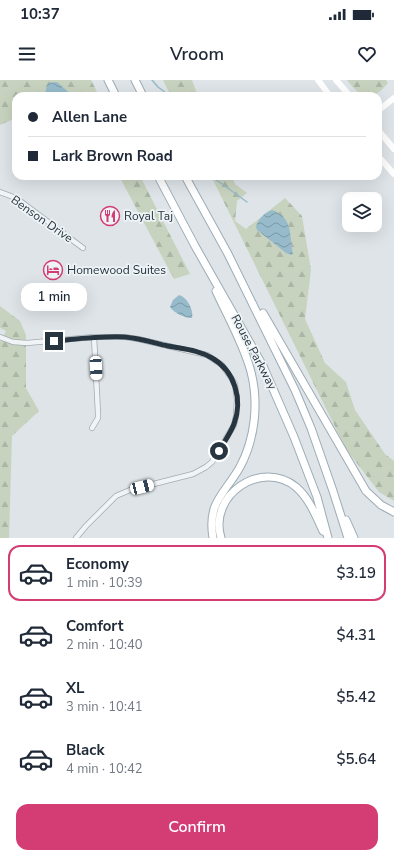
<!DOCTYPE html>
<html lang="en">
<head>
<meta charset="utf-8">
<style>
  body { margin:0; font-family:"Nunito Sans",sans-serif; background:#f6f6f7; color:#1f2937; height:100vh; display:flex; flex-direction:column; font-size:15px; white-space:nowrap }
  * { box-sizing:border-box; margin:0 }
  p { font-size:13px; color:#747a83 }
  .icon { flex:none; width:22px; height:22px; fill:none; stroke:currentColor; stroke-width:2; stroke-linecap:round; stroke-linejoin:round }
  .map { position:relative; height:458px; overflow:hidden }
  .drawer { display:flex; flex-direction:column; background:#fff; flex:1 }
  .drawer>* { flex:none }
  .guide { position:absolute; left:12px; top:12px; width:370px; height:88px; border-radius:12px; box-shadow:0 4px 16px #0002; display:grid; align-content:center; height:88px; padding:0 16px; background:#fff }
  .controls { position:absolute; left:342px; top:112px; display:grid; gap:8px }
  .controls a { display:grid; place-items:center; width:40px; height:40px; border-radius:8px; background:#fff; box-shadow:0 4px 16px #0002; font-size:20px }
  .end { position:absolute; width:18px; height:18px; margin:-9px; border:5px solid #273540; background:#fff; box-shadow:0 0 0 2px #fff }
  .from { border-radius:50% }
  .bubble { position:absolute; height:28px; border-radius:12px; background:#fff; box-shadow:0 4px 16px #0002; font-size:13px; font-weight:600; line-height:28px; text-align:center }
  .car { position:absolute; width:12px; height:24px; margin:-12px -6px; border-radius:5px; box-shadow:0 0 3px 1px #0007; background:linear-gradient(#fff 24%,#345 0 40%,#fff 0 76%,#345 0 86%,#fff 0) }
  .guide b { display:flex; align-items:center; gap:14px; height:38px; font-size:15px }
  .guide b+b { border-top:1px solid #e0e1e3 }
  .guide i { width:10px; height:10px; background:#1f2937 }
  ul { padding:7px 0 0; list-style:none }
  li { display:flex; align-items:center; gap:12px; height:56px; margin:0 8px 6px; padding:0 8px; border:2px solid transparent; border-radius:12px }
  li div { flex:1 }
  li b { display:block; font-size:15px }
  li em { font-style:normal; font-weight:600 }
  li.selected { border-color:#d43d74 }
  li>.icon { width:36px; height:36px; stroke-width:1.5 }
  .button { display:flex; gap:8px; margin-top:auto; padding:8px 16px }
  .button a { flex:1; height:46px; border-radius:12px; background:#d43d74; color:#fff; font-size:16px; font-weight:600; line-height:46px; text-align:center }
  .status { display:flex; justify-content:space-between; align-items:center; height:28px; padding:0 20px; background:#fff; direction:ltr }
  .status svg { height:11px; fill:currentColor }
  header { display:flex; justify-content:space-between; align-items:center; height:52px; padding:0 16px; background:#fff; font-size:18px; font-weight:600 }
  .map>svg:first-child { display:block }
  .forest { fill:url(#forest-firs) }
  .water { fill:url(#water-waves) }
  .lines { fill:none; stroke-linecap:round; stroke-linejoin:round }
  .stream { stroke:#97bbca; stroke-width:1.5 }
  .street-casing { stroke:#a3acb2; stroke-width:6 }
  .primary-casing { stroke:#9dacb5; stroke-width:9 }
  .street { stroke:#f1f4f7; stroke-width:4.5 }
  .secondary { stroke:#fff; stroke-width:6 }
  .primary { stroke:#fff; stroke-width:7 }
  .route { stroke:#273540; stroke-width:5 }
  .labels { text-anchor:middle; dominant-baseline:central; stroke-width:3.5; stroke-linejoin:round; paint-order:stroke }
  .poi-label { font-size:12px; fill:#273540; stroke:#eef3f6; text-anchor:start }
  .street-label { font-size:12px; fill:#273540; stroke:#eef3f6 }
</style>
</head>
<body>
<div class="status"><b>10:37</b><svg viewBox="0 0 49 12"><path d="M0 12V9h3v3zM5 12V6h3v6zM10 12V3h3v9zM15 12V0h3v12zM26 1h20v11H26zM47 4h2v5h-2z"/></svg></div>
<header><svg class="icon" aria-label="menu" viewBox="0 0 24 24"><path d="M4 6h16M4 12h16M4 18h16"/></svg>Vroom<svg class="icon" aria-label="heart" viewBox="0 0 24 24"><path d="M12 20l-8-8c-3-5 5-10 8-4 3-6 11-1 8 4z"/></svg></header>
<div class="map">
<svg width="394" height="458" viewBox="0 0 394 458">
  <defs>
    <pattern id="forest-firs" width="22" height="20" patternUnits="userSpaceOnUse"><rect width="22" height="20" fill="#c8d3bf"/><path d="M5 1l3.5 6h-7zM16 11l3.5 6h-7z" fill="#acb6a5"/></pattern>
    <pattern id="water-waves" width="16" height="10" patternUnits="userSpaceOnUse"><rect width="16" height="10" fill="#97bbca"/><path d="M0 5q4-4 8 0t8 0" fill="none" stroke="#7b99a5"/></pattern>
  </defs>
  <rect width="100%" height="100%" fill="#dee4e8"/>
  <!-- forest -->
  <path class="forest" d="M0 0H91L99 16H16V38L0 45Z
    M163 0H192L198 16H171Z
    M347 0H386L388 3C370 24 362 19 347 0Z
    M119 96H140L190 194 174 199Z
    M211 96H232L235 104 247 113 237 121 235 141 246 149 285 118 302 136 311 190 305 239 325 283 346 302 355 330 385 374 394 381V421L379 412 346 369Z
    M0 226 20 241 26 255V308L39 331 12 356 9 458H0V262L6 251 0 248Z"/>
  <!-- water -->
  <path class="water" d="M57 2 73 16H44L48 3Z
    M272 130C294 138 289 156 293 174L292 175 286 173 257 150 256 147C258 139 264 133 272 130Z
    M179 215C187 217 194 230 192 238 184 238 174 233 170 227L173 220Z"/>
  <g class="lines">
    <!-- stream -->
    <path class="stream" d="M152 0 158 7 170 16
      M211 96 247 122"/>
    <defs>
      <path id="street" d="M0 112 16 118 83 168
        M0 257 13 262 27 263 94 257H125L138 259 207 275 222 285 230 296 235 304 237 320 236 336 234 345 212 382 206 387 193 394 130 410 116 416 86 446 76 458
        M92 348 98 338V333L94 257"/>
      <path id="primary" d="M108 0 116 16
        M135 0 143 16
        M158 96 195 166 263 286 294 357 317 417 328 458
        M185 96 228 174 295 310 311 348 333 411 348 458
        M263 233 366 411 381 425 394 432
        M346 440 354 458
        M213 458C207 422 224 415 240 387 255 359 259 323 251 292 244 265 228 237 216 211
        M221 458C208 415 261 379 296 407 309 418 316 436 323 451"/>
    </defs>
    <!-- street casing -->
    <use href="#street" class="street-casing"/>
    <!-- primary casing -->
    <use href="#primary" class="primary-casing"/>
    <!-- street -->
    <use href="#street" class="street"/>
    <!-- secondary -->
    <path class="secondary" d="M318 0 330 16
      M336 0 350 16
      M378 31 394 18
      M378 50 394 69
      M378 76 394 94"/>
    <!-- primary -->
    <use href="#primary" class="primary"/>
  </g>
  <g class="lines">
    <!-- route -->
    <path class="route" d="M54 261C77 259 100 256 124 257 139 258 154 263 168 266 183 269 199 270 212 278 235 291 243 320 234 344 230 354 224 362 219 371"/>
  </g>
  <!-- icons -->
  <defs>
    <symbol id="restaurant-ring" viewBox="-11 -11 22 22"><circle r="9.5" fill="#eef3f6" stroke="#d43d74" stroke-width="1.5"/><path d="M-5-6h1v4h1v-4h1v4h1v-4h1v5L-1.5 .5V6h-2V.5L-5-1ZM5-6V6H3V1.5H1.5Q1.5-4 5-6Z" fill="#d43d74"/></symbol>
    <symbol id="hotel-ring" viewBox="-11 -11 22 22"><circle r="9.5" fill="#eef3f6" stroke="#d43d74" stroke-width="1.5"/><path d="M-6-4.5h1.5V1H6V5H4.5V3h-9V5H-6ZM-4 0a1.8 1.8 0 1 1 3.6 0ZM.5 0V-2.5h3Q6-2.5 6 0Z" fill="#d43d74"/></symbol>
  </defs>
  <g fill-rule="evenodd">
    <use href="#restaurant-ring" x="99" y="125" width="22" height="22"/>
    <use href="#hotel-ring" x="42" y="179" width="22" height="22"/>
  </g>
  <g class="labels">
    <!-- poi labels -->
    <g class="poi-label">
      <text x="124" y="136">Royal Taj</text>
      <text x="67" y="190">Homewood Suites</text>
    </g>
    <!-- street labels -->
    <g class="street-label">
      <text transform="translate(42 139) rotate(35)">Benson Drive</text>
      <text transform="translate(254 272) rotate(62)">Rouse Parkway</text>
    </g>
  </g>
</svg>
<div class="controls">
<a><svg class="icon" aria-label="layers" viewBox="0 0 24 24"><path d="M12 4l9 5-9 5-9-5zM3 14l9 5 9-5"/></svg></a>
</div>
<i class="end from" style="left:219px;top:371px"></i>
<i class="end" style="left:54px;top:261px"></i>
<div class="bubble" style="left:21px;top:203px;width:66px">1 min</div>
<i class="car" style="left:96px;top:288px;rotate:177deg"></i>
<i class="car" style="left:142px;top:407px;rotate:76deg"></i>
<div class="guide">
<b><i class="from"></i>Allen Lane</b>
<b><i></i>Lark Brown Road</b>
</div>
</div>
<section class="drawer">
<ul>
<li class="selected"><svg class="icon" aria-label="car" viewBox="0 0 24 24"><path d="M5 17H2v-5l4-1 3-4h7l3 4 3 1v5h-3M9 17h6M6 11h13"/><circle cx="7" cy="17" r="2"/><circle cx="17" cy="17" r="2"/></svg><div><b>Economy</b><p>1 min · 10:39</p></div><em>$3.19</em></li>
<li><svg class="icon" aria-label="car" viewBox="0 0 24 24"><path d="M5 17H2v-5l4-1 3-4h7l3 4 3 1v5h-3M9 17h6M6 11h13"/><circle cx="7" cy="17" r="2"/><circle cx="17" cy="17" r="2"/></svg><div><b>Comfort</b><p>2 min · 10:40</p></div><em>$4.31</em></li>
<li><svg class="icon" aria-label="car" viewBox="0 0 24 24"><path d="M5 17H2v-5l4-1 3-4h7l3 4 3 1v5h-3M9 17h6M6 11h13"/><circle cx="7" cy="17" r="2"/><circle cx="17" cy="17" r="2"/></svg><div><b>XL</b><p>3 min · 10:41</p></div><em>$5.42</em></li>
<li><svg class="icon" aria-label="car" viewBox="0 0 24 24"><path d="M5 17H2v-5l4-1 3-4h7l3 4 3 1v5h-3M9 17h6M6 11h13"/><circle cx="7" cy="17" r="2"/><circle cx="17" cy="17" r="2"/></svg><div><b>Black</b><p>4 min · 10:42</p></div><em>$5.64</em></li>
</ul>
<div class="button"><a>Confirm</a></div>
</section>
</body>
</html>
